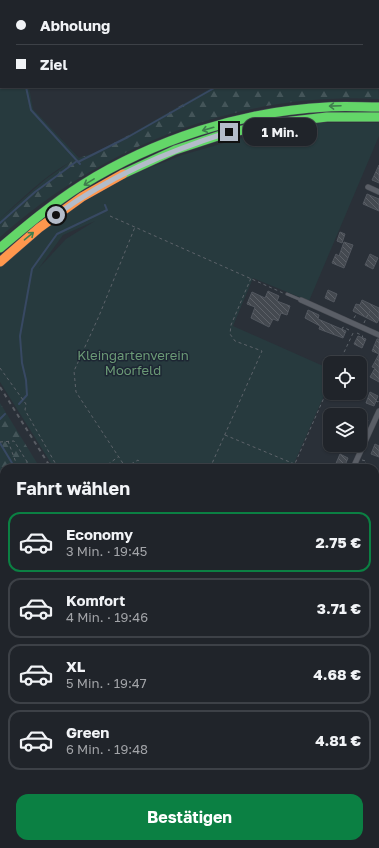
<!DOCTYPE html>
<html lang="de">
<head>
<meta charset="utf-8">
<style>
  body { margin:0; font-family:"Golos Text",sans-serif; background:#2d3036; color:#f1f3f6; height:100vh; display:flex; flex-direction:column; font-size:15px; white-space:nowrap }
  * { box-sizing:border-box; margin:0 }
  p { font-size:13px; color:#a2a4a8 }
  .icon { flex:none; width:22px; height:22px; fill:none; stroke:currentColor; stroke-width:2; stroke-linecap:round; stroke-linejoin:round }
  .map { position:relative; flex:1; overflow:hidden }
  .panel { position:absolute; left:0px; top:464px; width:379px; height:384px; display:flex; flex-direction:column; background:#20242a; border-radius:12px 12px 0 0; box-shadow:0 1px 3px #0004,0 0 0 1px #3d4147 }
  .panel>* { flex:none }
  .top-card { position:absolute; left:0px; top:0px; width:379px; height:88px; box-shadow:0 1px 3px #0004,0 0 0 1px #3d4147; display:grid; align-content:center; height:88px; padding:0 16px; background:#20242a }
  .buttons { position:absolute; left:323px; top:356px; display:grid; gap:8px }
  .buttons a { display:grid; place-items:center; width:44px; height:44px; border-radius:8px; background:#20242a; box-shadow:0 1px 3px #0004,0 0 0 1px #3d4147; font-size:20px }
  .end { position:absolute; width:18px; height:18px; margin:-9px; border:5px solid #b4bcc9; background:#111; box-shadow:0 0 0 2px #111 }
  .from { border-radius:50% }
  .bubble { position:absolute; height:28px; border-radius:12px; background:#20242a; box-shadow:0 1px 3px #0004,0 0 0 1px #3d4147; font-size:13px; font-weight:700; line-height:28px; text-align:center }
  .top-card b { display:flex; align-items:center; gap:14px; height:38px; font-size:15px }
  .top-card b+b { border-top:1px solid #3d4147 }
  .top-card i { width:10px; height:10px; background:#f1f3f6 }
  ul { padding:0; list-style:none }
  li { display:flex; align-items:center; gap:12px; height:60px; margin:0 8px 6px; padding:0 8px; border:2px solid #3d4147; border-radius:12px }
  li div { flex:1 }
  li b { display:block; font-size:15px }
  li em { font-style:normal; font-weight:700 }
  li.active { border-color:#0b8043 }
  li>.icon { width:36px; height:36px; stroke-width:1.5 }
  h2 { padding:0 16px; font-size:18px; line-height:48px }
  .button { display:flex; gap:8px; margin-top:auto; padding:8px 16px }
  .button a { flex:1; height:46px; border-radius:12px; background:#0b8043; color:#fff; font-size:16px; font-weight:700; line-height:46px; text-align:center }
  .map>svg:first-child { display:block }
  .green { fill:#273a3e; fill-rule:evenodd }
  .forest { fill:url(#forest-firs) }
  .park { fill:url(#park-dots) }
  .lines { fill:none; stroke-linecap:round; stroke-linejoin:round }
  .stream { stroke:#384963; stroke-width:2 }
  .building { fill:url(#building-back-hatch); stroke:#52575f }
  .lane-casing { stroke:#484c53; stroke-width:3.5 }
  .street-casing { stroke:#484c53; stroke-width:6 }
  .fast-casing { stroke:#474c53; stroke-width:10 }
  .slow-casing { stroke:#474c53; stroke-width:10 }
  .path { stroke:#5d636a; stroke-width:1; stroke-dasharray:3 3; stroke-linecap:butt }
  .lane { stroke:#5a5e66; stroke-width:2.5 }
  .street { stroke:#5a5e66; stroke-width:5 }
  .fast { stroke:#63d668; stroke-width:9 }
  .slow { stroke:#ff974d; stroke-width:9 }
  .rail { stroke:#595d64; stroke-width:2; stroke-dasharray:4 4; stroke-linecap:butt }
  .oneway { stroke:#407e4e }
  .route { stroke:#b4bcc9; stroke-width:5 }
  .labels { text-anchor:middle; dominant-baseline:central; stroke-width:3; stroke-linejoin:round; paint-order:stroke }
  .park-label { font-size:13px; fill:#6b9a76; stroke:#1d2633 }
</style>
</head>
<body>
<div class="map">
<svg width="379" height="848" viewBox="0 0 379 848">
  <defs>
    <pattern id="forest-firs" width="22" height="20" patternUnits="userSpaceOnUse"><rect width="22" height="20" fill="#273a3e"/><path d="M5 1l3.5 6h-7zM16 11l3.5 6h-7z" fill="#445559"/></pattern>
    <pattern id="park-dots" width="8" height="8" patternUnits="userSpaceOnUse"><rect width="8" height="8" fill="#273a3e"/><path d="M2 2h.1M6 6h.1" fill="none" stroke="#445559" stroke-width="1.8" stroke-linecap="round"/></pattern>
    <pattern id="building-back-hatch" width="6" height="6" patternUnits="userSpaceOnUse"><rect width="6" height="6" fill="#444950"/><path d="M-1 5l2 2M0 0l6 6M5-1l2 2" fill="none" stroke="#5d6168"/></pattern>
  </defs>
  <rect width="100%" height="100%" fill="#2a3038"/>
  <!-- green -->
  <path class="green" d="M0 0 12 1H1V87H29L33 109 79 158C50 170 23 198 0 219Z
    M253 0H379V15L378 1Z
    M312 123H379V136L309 301 253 278 233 326 330 369V382L292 468H54L0 382V267L54 219 127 177 182 155 252 135ZM95 221 66 239 39 268 63 235Z"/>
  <!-- forest -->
  <path class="forest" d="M378 84 379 99C241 91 102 146 0 237V219L46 179 73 160 94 153 129 135 213 87H378Z
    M0 403 40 468H4V844H272L275 848H0Z"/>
  <!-- park -->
  <path class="park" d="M378 15H379L378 80Z"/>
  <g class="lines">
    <!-- stream -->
    <path class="stream" d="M252 0V1
      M26 87 31 110 80 164
      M78 162 128 137 216 87
      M0 223 35 192 77 161
      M19 404 27 395 26 380 22 363 20 336 32 269 57 234 107 210 105 205
      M0 419 5 414
      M0 443 12 463V468
      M0 508 4 503"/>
  </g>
  <!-- building -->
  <path class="building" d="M379 165V183L372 180Z
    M367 194 379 199V211L363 204Z
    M340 232 345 234 342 243 337 241Z
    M344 242 353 245 344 268 332 263 336 254 339 256Z
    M370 254 378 258 373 269 365 265Z
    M328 290 337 294 334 302 325 298Z
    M268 291 279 296 277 301 290 306 287 315 281 313 278 321 273 319 269 327 251 318 255 307 247 304 252 292 265 298Z
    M362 300 379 308V319L377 323 353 311 356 304 360 305Z
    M308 310 319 315 318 319 346 331 343 338 319 329 320 326 305 318Z
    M358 336 366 339 362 348 354 344Z
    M377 339H379V354L372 351Z
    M379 354V382L370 377 375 368 372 367Z
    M370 392 378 396 374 406 366 403Z
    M360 416 368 420 364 429 360 427Z
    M375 444 379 446V457L371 454Z
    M340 454 348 458 344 468H334Z"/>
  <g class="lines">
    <defs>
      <path id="lane" d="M378 82H379
        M287 294 301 300"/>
      <path id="street" d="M368 187 379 192
        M301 300 379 335
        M353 468 379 411
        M375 500 379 501
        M375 686 379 677
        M375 699 379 701
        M375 817 379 820"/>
      <path id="fast" d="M123 174 175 150 224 134 275 123 327 117H379
        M0 248C26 226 52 204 82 185 154 140 242 111 327 107 345 106 362 107 379 107"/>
      <path id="slow" d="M0 262 39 228 82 197 123 174"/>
    </defs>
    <!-- lane casing -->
    <use href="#lane" class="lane-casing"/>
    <!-- street casing -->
    <use href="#street" class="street-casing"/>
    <!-- fast casing -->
    <use href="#fast" class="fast-casing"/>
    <!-- slow casing -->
    <use href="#slow" class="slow-casing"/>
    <!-- path -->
    <path class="path" d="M249 0V1
      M110 216 283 293
      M354 318 357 313
      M364 323 369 312H370
      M342 329 343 327 349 330
      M357 333 363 336 362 337
      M339 363 354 331
      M0 368 26 404 25 410 58 468
      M376 401 378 402 379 399
      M225 435 304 468
      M8 441 18 468
      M0 442 14 441 31 468
      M362 460 366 461 364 467 367 468
      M126 467 138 460 144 468
      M103 468 118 457
      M126 468 76 392 74 371 99 316 135 227
      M210 468 262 351 235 341 230 334 231 325 251 278
      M293 468 330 384
      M0 536 4 522
      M375 598 379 600
      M0 613 4 615
      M375 634 379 635
      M375 658 379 660
      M375 662 379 664
      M375 802 376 800
      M0 823 4 826
      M375 843 379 838
      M24 844 28 848
      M267 844 269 848
      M107 848 109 844
      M371 848 374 844"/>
    <!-- lane -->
    <use href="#lane" class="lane"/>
    <!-- street -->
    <use href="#street" class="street"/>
    <!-- fast -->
    <use href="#fast" class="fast"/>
    <!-- slow -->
    <use href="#slow" class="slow"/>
    <!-- rail -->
    <path class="rail" d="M0 387 51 468
      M281 844 284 848"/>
  </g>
  <!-- one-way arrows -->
  <defs><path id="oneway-shaft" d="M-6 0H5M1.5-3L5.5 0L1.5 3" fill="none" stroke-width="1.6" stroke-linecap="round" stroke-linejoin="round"/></defs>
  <g class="oneway">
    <use href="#oneway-shaft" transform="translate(335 106) rotate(178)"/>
    <use href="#oneway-shaft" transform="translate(208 129) rotate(164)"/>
    <use href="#oneway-shaft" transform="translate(89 182) rotate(149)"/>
    <use href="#oneway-shaft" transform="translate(29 236) rotate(-40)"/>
  </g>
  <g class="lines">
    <!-- route -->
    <path class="route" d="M56 215C110 176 166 152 229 132"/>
  </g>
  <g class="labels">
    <!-- park labels -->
    <g class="park-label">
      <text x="133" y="355">Kleingartenverein<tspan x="133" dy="15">Moorfeld</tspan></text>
    </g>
  </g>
</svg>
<div class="buttons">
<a><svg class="icon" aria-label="locate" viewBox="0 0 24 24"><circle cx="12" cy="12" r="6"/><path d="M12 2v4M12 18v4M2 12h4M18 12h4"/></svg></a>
<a><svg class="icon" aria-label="layers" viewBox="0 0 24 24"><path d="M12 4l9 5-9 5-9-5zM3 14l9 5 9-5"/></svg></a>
</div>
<i class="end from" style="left:56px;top:215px"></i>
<i class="end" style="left:229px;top:132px"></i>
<div class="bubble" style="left:243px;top:118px;width:74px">1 Min.</div>
<div class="top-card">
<b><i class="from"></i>Abholung</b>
<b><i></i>Ziel</b>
</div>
<section class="panel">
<h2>Fahrt wählen</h2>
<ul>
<li class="active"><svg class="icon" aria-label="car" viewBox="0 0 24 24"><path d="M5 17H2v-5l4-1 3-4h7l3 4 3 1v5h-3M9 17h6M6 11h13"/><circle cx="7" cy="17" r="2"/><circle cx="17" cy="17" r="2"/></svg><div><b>Economy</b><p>3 Min. · 19:45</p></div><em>2.75 €</em></li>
<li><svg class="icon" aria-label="car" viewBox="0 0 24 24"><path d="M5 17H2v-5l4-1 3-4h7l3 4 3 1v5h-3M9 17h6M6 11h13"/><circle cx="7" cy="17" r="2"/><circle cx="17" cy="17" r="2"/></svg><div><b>Komfort</b><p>4 Min. · 19:46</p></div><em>3.71 €</em></li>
<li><svg class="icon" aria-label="car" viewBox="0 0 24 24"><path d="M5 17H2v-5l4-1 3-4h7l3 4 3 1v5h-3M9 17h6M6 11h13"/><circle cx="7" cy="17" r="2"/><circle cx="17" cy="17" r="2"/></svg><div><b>XL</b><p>5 Min. · 19:47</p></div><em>4.68 €</em></li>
<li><svg class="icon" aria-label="car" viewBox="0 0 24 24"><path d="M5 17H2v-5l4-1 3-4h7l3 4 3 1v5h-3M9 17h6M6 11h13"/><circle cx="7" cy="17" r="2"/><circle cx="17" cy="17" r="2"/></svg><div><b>Green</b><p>6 Min. · 19:48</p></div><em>4.81 €</em></li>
</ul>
<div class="button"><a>Bestätigen</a></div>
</section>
</div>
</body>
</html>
